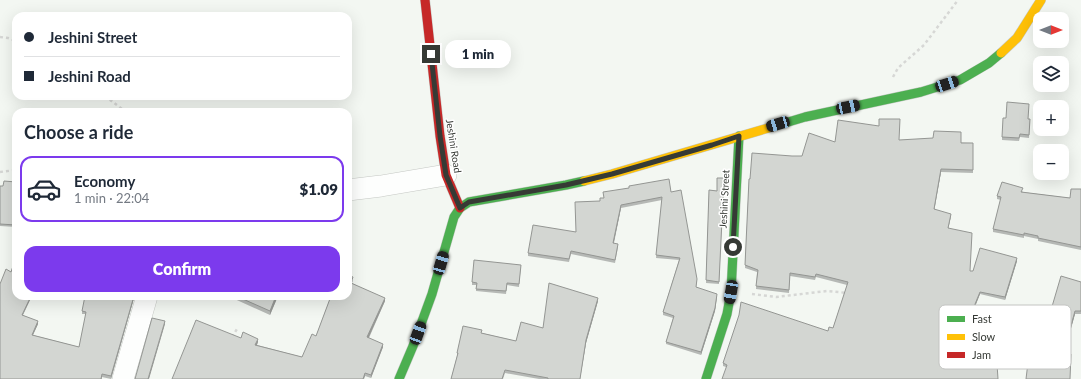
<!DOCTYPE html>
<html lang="en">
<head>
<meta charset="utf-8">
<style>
  body { margin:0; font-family:Lato,sans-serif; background:#f6f6f7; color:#1f2937; height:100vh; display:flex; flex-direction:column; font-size:15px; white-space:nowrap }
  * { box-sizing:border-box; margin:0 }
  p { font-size:13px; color:#747a83 }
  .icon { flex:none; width:22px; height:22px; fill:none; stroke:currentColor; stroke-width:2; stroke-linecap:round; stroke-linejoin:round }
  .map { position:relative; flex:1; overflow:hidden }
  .side { position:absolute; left:12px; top:108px; width:340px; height:192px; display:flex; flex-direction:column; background:#fff; border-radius:12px; box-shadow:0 4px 16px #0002 }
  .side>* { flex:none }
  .hud { position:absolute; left:12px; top:12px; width:340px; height:88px; border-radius:12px; box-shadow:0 4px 16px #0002; display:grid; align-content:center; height:88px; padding:0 12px; background:#fff }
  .needle { width:26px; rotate:90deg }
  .controls { position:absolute; left:1033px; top:12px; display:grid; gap:8px }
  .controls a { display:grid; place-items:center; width:36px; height:36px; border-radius:8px; background:#fff; box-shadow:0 4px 16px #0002; font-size:20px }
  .end { position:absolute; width:18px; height:18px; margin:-9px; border:5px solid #363a35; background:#fff; box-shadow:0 0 0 2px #fff }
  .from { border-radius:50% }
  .bubble { position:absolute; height:28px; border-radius:12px; background:#fff; box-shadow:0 4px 16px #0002; font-size:13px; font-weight:800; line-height:28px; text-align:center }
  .car { position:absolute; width:12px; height:24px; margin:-12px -6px; border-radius:5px; box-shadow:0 0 3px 1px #0007; background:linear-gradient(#222 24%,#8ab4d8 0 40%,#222 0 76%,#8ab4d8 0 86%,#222 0) }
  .hud b { display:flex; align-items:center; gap:14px; height:38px; font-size:15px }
  .hud b+b { border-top:1px solid #e0e1e3 }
  .hud i { width:10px; height:10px; background:#1f2937 }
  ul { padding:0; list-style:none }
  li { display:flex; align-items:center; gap:12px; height:66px; margin:0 8px 6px; padding:0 4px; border:2px solid #e0e1e3; border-radius:12px }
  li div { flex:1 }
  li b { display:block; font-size:15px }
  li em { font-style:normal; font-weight:800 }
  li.selected { border-color:#7c3aed }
  li>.icon { width:36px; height:36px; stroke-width:1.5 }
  h2 { padding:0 12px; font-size:18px; line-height:48px }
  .action { display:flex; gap:8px; margin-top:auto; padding:8px 12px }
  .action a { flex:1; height:46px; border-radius:12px; background:#7c3aed; color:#fff; font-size:16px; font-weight:800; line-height:46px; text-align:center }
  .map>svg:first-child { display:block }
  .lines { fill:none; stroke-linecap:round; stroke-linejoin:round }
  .street-casing { stroke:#c5c8c4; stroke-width:22 }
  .fast-casing { stroke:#c5c8c4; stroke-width:10 }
  .slow-casing { stroke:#c5c8c4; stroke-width:10 }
  .jam-casing { stroke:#c5c8c4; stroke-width:10 }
  .path { stroke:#d6d7d5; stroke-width:2.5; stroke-dasharray:3 3; stroke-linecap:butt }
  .street { stroke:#fdfefd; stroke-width:21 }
  .fast { stroke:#4caf50; stroke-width:9 }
  .slow { stroke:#ffc107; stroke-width:9 }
  .jam { stroke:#c62828; stroke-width:9 }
  .wall { fill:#b5b8b5 }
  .shaded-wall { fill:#949693 }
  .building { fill:#d3d6d2; stroke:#949693 }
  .route { stroke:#363a35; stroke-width:5 }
  .labels { text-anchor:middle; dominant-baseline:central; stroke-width:3; stroke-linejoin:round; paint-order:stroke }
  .street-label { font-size:10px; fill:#363a35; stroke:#fff }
  .key { fill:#fff; stroke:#c3c4c2; stroke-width:1 }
  .key-label { font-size:11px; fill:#363a35 }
</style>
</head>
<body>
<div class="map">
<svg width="1081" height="379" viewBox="0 0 1081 379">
  <rect width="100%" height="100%" fill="#f3f7f2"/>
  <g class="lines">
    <defs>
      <path id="street" d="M348 190 381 186 446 175
        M123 379 147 296"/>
      <path id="fast" d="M775 126 805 117 921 92 960 80 989 63 1001 53
        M399 379 413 346 432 294 454 217 460 208 469 202 566 185 584 181
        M706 379 727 314 731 292 739 136"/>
      <path id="slow" d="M1001 53 1017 38 1041 0
        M584 181 612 174 775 126"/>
      <path id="jam" d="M425 0 440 136 446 175 460 208"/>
    </defs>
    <!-- street casing -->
    <use href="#street" class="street-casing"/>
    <!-- fast casing -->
    <use href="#fast" class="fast-casing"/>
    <!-- slow casing -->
    <use href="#slow" class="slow-casing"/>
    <!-- jam casing -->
    <use href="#jam" class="jam-casing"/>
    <!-- path -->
    <path class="path" d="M0 37 8 38 16 41
      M893 77 898 68 924 45 958 0
      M105 96 126 112
      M0 172 16 170
      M752 294 776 297 827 291 848 293
      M969 312 1025 321 1045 328
      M232 337 237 329"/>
    <!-- street -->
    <use href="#street" class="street"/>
    <!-- fast -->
    <use href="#fast" class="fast"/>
    <!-- slow -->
    <use href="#slow" class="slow"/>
    <!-- jam -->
    <use href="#jam" class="jam"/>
  </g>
  <!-- wall -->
  <path class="wall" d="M1028 119H1030L1029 138 1020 137 1019 141 1002 140V137Z
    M899 140 973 143V173L941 172 934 209 951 216 948 228 970 271H973L1017 261 1005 300 980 294 967 327 994 338 985 365 726 367 723 366V363L828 331 833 328 847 285 816 277 815 280 790 276 789 293 756 289 757 272 745 268 749 179 792 156H802L835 142Z
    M724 178 719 284 706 283 709 190 717 191Z
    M16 182V227L0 226V186H3Z
    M629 186 671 192 697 282 696 287 717 297 715 311 701 355 666 344V342L673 318 663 315V312L679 260 656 258 662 200 621 208 614 243 618 247 615 263 571 254 569 262 528 256V253L576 232 600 201 629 188Z
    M1081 189V250L1038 241V239L1024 236V238L993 232V229L1001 200 997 199V196L1023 191 1022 192 1070 198Z
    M521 265 519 287 507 285 506 294 476 291V285H472V282Z
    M11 272 23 315 38 324 33 335 79 347 86 314H82V311L134 298 111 379 102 377V379H0Z
    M348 275 353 281 352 283 385 301 369 338 383 347 371 378 365 376 172 379 241 338 258 342 257 345 302 357 316 336 330 299 323 296H348Z
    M1081 282V314H1075L1064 354 1070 379 1029 349 1027 348V346L1046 327Z
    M228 296H278L270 315Z
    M598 301 586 343 580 379H539L505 373 503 379H451L457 356V353L482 333 516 341 543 328Z"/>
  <!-- shaded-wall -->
  <path class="shaded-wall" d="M941 169V172L934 212V209Z
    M621 205V208L613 246V243Z
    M951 214V216L948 230V228Z
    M1017 258V261L1005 300V297Z
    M980 292V294L966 329V326Z
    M717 294 715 311 701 355V352Z
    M31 296H32L22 317V315Z
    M134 296V298L111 379V376Z
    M276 296H278L270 315V311Z
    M385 298V301L367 341V337Z
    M598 298V301L586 343 580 379 586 340Z
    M1075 311V314L1063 357V354Z
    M38 321V324L32 337V335Z
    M165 321V324L149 379H148Z
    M994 335V338L984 368V365Z
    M258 339V342L255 349V345Z
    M383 344V347L371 378V375Z
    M365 373V376L364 379H363Z"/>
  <!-- building -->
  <path class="building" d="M1007 102 1029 104 1028 119H1030L1029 135 1020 134 1019 138 1002 137 1003 118H1006Z
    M879 119H900L899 140 933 138 934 131 961 132V143H973V170L941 169 934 209 951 214 948 228 972 233 970 271H973L980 248 1017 258 1005 297 980 292 966 326 994 335 984 365 997 364 998 379H722L727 365 723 363 739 315 741 302 828 331 829 327 833 328 848 282 816 274 815 277 790 273 789 290 756 286 758 270 745 265 749 179H750L752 153 792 156H802L809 133 835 142 838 120 879 126Z
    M717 178H724L719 282 706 280 709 190 717 191Z
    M669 179 671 192 681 190 697 279 696 287 717 294 715 308 701 352 666 342 674 316 663 312 680 258 656 255 662 197 621 205 613 243 618 244 615 260 571 251 569 259 528 253 533 225 576 232 575 202 600 201V198H604L603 192 629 188V186Z
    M4 181 16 182V225L0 224V186H3Z
    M1002 182 1023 188 1021 192 1070 198 1071 189H1081V247L1038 238V236L1024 233V235L993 229 1001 197 997 196Z
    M16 257V296H31L22 315 38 321 32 335 79 347 86 312 82 311 85 296H134L111 376 102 374 101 379H0V284L6 269 11 272Z
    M474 260 521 265 519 284 507 283 506 291 476 289 477 283 472 282Z
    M348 275 353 277 351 283 385 298 367 337 383 344 371 375 365 373 363 379H172L196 320 241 338 243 332 258 339 255 345 302 357 312 334 316 336 331 296H348Z
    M1061 276 1081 282V311H1075L1063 354H1071L1070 379H1026L1030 346H1027L1029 325 1046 327Z
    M549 283 598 298 586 340 580 379H548V378L505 370 502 379H451L458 353H457L463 326 482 330 481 333 516 341 521 322 543 328Z
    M236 296H276L270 311Z
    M152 318 165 321 148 379H135Z"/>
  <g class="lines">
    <!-- route -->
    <path class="route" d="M431 54 440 136 446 175 460 208 469 202 566 185 612 174 712 145 739 136 733 247"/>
  </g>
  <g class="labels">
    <!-- street labels -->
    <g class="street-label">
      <text transform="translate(454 146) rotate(81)">Jeshini Road</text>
      <text transform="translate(724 199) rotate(-87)">Jeshini Street</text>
    </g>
  </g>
  <!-- legend -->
  <rect x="939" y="305" width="132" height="64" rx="6" class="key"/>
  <rect x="947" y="316" width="18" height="6" fill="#4caf50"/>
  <rect x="947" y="334" width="18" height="6" fill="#ffc107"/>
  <rect x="947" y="352" width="18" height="6" fill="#c62828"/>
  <g class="key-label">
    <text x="972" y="323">Fast</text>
    <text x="972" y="341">Slow</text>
    <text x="972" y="359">Jam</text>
  </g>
</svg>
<div class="controls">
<a><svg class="needle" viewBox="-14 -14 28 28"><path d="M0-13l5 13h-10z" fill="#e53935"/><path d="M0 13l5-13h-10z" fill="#747a83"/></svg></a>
<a><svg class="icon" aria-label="layers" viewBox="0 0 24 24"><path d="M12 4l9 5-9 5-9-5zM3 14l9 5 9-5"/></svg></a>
<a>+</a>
<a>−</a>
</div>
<i class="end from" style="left:733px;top:247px"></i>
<i class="end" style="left:431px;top:54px"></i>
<div class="bubble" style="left:445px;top:40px;width:66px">1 min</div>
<i class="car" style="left:947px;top:84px;rotate:72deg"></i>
<i class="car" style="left:848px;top:107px;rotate:78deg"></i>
<i class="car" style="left:778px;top:124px;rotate:254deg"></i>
<i class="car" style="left:441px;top:263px;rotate:16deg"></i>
<i class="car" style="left:731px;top:292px;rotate:190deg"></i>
<i class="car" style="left:418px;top:333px;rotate:20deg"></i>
<div class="hud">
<b><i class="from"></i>Jeshini Street</b>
<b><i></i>Jeshini Road</b>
</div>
<section class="side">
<h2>Choose a ride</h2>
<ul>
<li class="selected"><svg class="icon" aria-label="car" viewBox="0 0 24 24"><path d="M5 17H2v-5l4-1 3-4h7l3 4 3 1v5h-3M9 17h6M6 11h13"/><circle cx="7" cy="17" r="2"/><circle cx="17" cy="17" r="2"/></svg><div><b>Economy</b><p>1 min · 22:04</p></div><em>$1.09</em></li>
</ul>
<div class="action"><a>Confirm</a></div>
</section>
</div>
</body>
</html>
